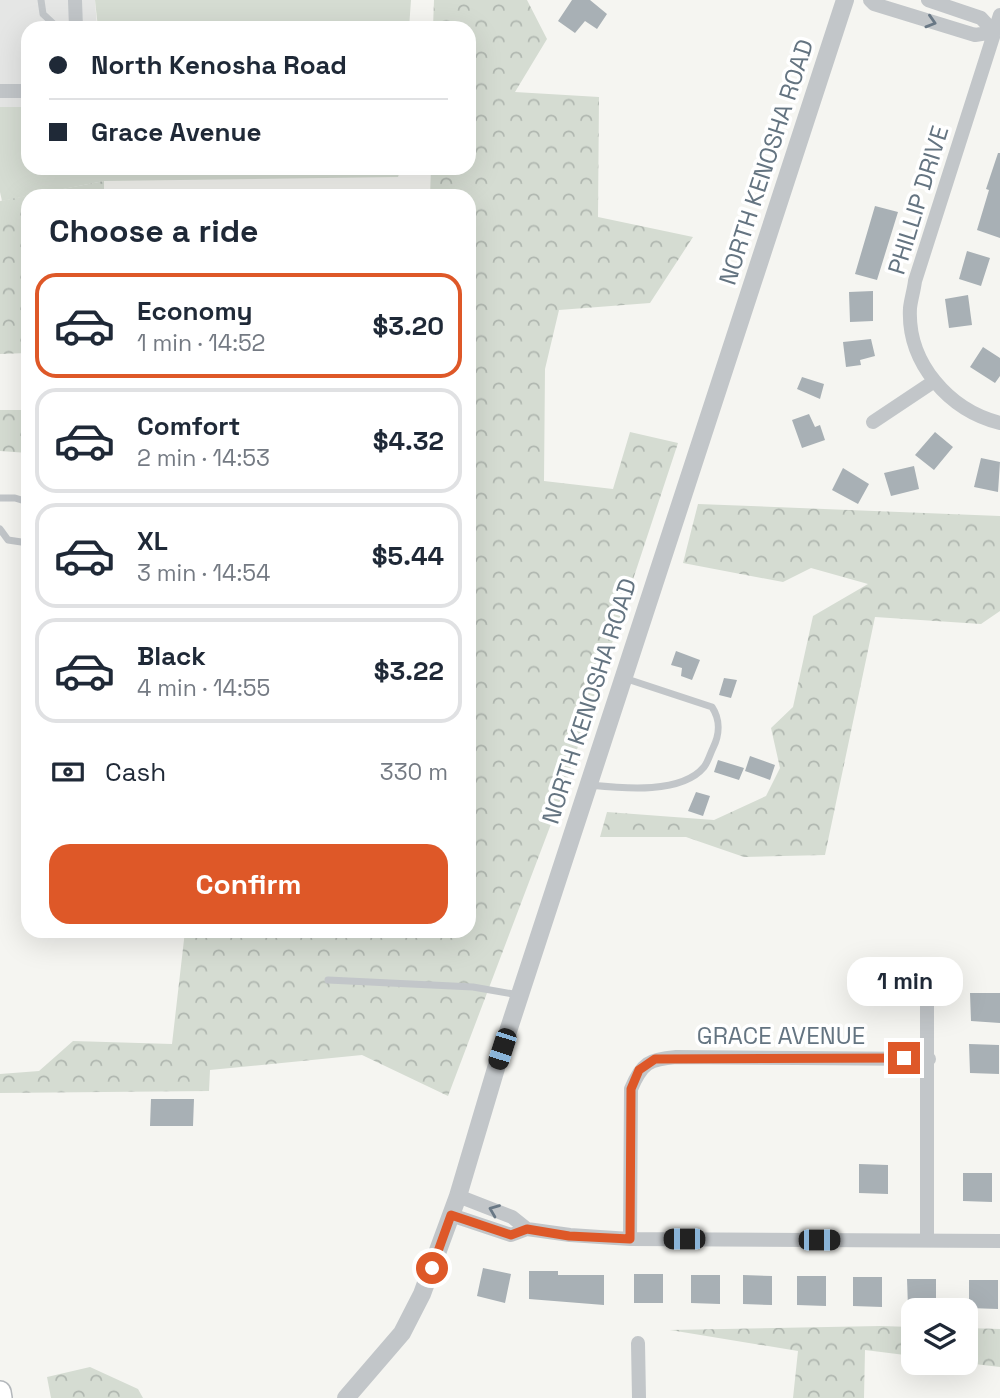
<!DOCTYPE html>
<html lang="en">
<head>
<meta charset="utf-8">
<style>
  body { margin:0; font-family:"Space Grotesk",sans-serif; background:#f2f2f3; color:#1f2937; height:100vh; display:flex; flex-direction:column; font-size:26px; white-space:nowrap }
  * { box-sizing:border-box; margin:0 }
  p { font-size:23px; color:#747a83 }
  .icon { flex:none; width:38px; height:38px; fill:none; stroke:currentColor; stroke-width:2; stroke-linecap:round; stroke-linejoin:round }
  .map { position:relative; flex:1; overflow:hidden }
  .panel { position:absolute; left:21px; top:189px; width:455px; height:749px; display:flex; flex-direction:column; background:#fff; border-radius:21px; box-shadow:0 7px 28px #0002 }
  .panel>* { flex:none }
  .banner { position:absolute; left:21px; top:21px; width:455px; height:154px; border-radius:21px; box-shadow:0 7px 28px #0002; display:grid; align-content:center; height:154px; padding:0 28px; background:#fff }
  .controls { position:absolute; left:901px; top:1298px; display:grid; gap:14px }
  .controls a { display:grid; place-items:center; width:77px; height:77px; border-radius:14px; background:#fff; box-shadow:0 7px 28px #0002; font-size:35px }
  .end { position:absolute; width:32px; height:32px; margin:-16px; border:9px solid #de5828; background:#fff; box-shadow:0 0 0 4px #fff }
  .from { border-radius:50% }
  .bubble { position:absolute; height:49px; border-radius:21px; background:#fff; box-shadow:0 7px 28px #0002; font-size:23px; font-weight:600; line-height:49px; text-align:center }
  .car { position:absolute; width:21px; height:42px; margin:-21px -10px; border-radius:9px; box-shadow:0 0 5px 2px #0007; background:linear-gradient(#222 24%,#8ab4d8 0 40%,#222 0 76%,#8ab4d8 0 86%,#222 0) }
  .banner b { display:flex; align-items:center; gap:24px; height:66px; font-size:26px }
  .banner b+b { border-top:2px solid #e0e1e3 }
  .banner i { width:18px; height:18px; background:#1f2937 }
  ul { padding:0; list-style:none }
  li { display:flex; align-items:center; gap:21px; height:105px; margin:0 14px 10px; padding:0 14px; border:4px solid #e0e1e3; border-radius:21px }
  li div { flex:1 }
  li b { display:block; font-size:26px }
  li em { font-style:normal; font-weight:600 }
  li.selected { border-color:#de5828 }
  li>.icon { width:63px; height:63px; stroke-width:1.5 }
  h2 { padding:0 28px; font-size:32px; line-height:84px }
  .pay { display:flex; align-items:center; gap:18px; height:77px; padding:0 28px; font-size:26px }
  .pay p { margin-inline-start:auto }
  .action { display:flex; gap:14px; margin-top:auto; padding:14px 28px }
  .action a { flex:1; height:80px; border-radius:21px; background:#de5828; color:#fff; font-size:28px; font-weight:600; line-height:80px; text-align:center }
  .map>svg:first-child { display:block }
  .built { fill:#e5e6e5 }
  .grass { fill:#d5dcd2 }
  .forest { fill:url(#forest-crowns) }
  .building { fill:#a8b0b5 }
  .lines { fill:none; stroke-linecap:round; stroke-linejoin:round }
  .primary-casing { stroke:#b3b7bb; stroke-width:24 }
  .service { stroke:#c2c6c9; stroke-width:7 }
  .minor { stroke:#c2c6c9; stroke-width:14 }
  .tertiary { stroke:#c2c6c9; stroke-width:18 }
  .primary { stroke:#fff; stroke-width:21 }
  .oneway { stroke:#697885 }
  .route { stroke:#de5828; stroke-width:9 }
  .labels { text-anchor:middle; dominant-baseline:central; stroke-width:7; stroke-linejoin:round; paint-order:stroke }
  .street-label { font-size:24px; fill:#647481; stroke:#fff }
</style>
</head>
<body>
<div class="map">
<svg width="1000" height="1398" viewBox="0 0 1000 1398">
  <defs>
    <pattern id="forest-crowns" width="20" height="18" patternUnits="userSpaceOnUse" patternTransform="scale(1.75)"><rect width="20" height="18" fill="#d5dcd2"/><path d="M2 6a3 3 0 1 1 6 0M12 15a3 3 0 1 1 6 0" fill="none" stroke="#b0b7b0"/></pattern>
  </defs>
  <rect width="100%" height="100%" fill="#f5f5f1"/>
  <!-- built -->
  <path class="built" d="M0 0H95L97 28H28V107H0Z"/>
  <!-- grass -->
  <path class="grass" d="M95 0H411L409 28H98Z
    M0 107H28V168H401L398 177 104 181 2 201 0 192Z"/>
  <!-- forest -->
  <path class="forest" d="M434 0H527L547 39 515 92 599 97 598 217 693 237 650 303 559 310 545 369 544 481 613 489 630 432 678 443 562 795 448 1096 362 1055 210 1070 209 1091 0 1093V1074L39 1071 73 1041 172 1044 185 931H469V196H430L431 168H469V28H433Z
    M104 181V196H28V353L0 354V201Z
    M0 410H28V453L0 451Z
    M698 504 1000 516V611L981 624 875 617 825 855 744 857 686 837H600L607 812 714 820 766 796 780 768 771 728 793 707 813 616 868 584 811 568 783 582 683 563Z
    M880 1326 913 1327V1356L865 1350 864 1398H793L798 1351 670 1330Z
    M966 1328 1000 1329V1367L966 1363Z
    M90 1367 138 1389 143 1398H51L47 1377Z"/>
  <!-- building -->
  <path class="building" d="M572 0H590L607 14 597 29 585 21 575 33 558 21Z
    M998 153H1000V238L977 230 989 190 986 189Z
    M875 206 898 212 877 280 855 274Z
    M967 251 990 258 981 286 959 279Z
    M873 291V321L850 322 849 292Z
    M968 295 972 325 949 328 945 299Z
    M871 339 875 356 860 360 861 365 846 367 843 342Z
    M983 347 1000 358V376L995 383 970 367Z
    M802 377 824 384 820 399 797 389Z
    M809 414 815 427 820 425 825 440 802 448 792 420Z
    M935 432 953 447 934 470 915 455Z
    M981 458 1000 462 998 492 974 487Z
    M914 466 919 489 891 496 884 473Z
    M843 468 869 484 858 504 832 490Z
    M676 651 700 660 692 680 681 676 682 668 671 665Z
    M724 678 737 680 731 698 719 695Z
    M750 756 775 765 770 780 745 771Z
    M718 760 744 768 739 780 714 772Z
    M696 792 710 796 703 816 688 811Z
    M970 993H1000V1023L971 1021Z
    M969 1044 999 1045V1074L970 1073Z
    M151 1099H194L193 1126H150Z
    M859 1164 888 1165V1194L859 1193Z
    M963 1173H992V1202L963 1201Z
    M483 1268 511 1274 505 1303 477 1296Z
    M529 1271H558V1275H604V1305L529 1299Z
    M634 1274H663V1303H634Z
    M691 1275H720V1304L691 1303Z
    M743 1275 772 1276V1305L743 1304Z
    M797 1276H826V1306L797 1305Z
    M853 1277H882V1307L853 1306Z
    M907 1279H936V1308L908 1307Z
    M969 1280H998V1309L969 1308Z"/>
  <g class="lines">
    <defs>
      <path id="primary" d="M0 1392 1 1398"/>
    </defs>
    <!-- primary casing -->
    <use href="#primary" class="primary-casing"/>
    <!-- service -->
    <path class="service" d="M41 0 43 14 58 28
      M0 498H15L28 502
      M0 529 8 540 28 543
      M588 785C620 788 681 795 704 767 708 762 710 754 713 748 720 734 720 719 712 707L624 678
      M328 980 473 987 519 995"/>
    <!-- minor -->
    <path class="minor" d="M75 0 76 28
      M870 0 874 4 975 35 994 32
      M928 0 981 18 994 32
      M1000 15 915 281C914 290 911 299 910 308 907 363 949 410 1000 423
      M0 91H28
      M873 422 933 382
      M458 1196 512 1217 527 1229 570 1235 630 1239 1000 1241
      M451 1215 511 1235 527 1229
      M630 1239 631 1089C642 1063 649 1059 676 1057L929 1059
      M927 1240V982
      M638 1343 639 1398"/>
    <!-- tertiary -->
    <path class="tertiary" d="M346 1398 402 1333 422 1294 458 1196 497 1065 845 0"/>
    <!-- primary -->
    <use href="#primary" class="primary"/>
  </g>
  <!-- one-way arrows -->
  <defs><path id="oneway-chevron" d="M-2-3.5L2.5 0L-2 3.5" fill="none" stroke-width="1.6" stroke-linecap="round" stroke-linejoin="round" transform="scale(1.75)"/></defs>
  <g class="oneway">
    <use href="#oneway-chevron" transform="translate(931 22) rotate(17)"/>
    <use href="#oneway-chevron" transform="translate(494 1210) rotate(-158)"/>
  </g>
  <g class="lines">
    <!-- route -->
    <path class="route" d="M432 1268 451 1215 511 1235 527 1229 569 1236 630 1239 631 1089 639 1070 655 1059 904 1058"/>
  </g>
  <g class="labels">
    <!-- street labels -->
    <g class="street-label">
      <text transform="translate(766 162) rotate(-72)">NORTH KENOSHA ROAD</text>
      <text transform="translate(918 200) rotate(-73)">PHILLIP DRIVE</text>
      <text transform="translate(589 701) rotate(-72)">NORTH KENOSHA ROAD</text>
      <text x="781" y="1035">GRACE AVENUE</text>
    </g>
  </g>
</svg>
<div class="controls">
<a><svg class="icon" aria-label="layers" viewBox="0 0 24 24"><path d="M12 4l9 5-9 5-9-5zM3 14l9 5 9-5"/></svg></a>
</div>
<i class="end from" style="left:432px;top:1268px"></i>
<i class="end" style="left:904px;top:1058px"></i>
<div class="bubble" style="left:847px;top:957px;width:116px">1 min</div>
<i class="car" style="left:502px;top:1049px;rotate:198deg"></i>
<i class="car" style="left:684px;top:1239px;rotate:270deg"></i>
<i class="car" style="left:819px;top:1240px;rotate:90deg"></i>
<div class="banner">
<b><i class="from"></i>North Kenosha Road</b>
<b><i></i>Grace Avenue</b>
</div>
<section class="panel">
<h2>Choose a ride</h2>
<ul>
<li class="selected"><svg class="icon" aria-label="car" viewBox="0 0 24 24"><path d="M5 17H2v-5l4-1 3-4h7l3 4 3 1v5h-3M9 17h6M6 11h13"/><circle cx="7" cy="17" r="2"/><circle cx="17" cy="17" r="2"/></svg><div><b>Economy</b><p>1 min · 14:52</p></div><em>$3.20</em></li>
<li><svg class="icon" aria-label="car" viewBox="0 0 24 24"><path d="M5 17H2v-5l4-1 3-4h7l3 4 3 1v5h-3M9 17h6M6 11h13"/><circle cx="7" cy="17" r="2"/><circle cx="17" cy="17" r="2"/></svg><div><b>Comfort</b><p>2 min · 14:53</p></div><em>$4.32</em></li>
<li><svg class="icon" aria-label="car" viewBox="0 0 24 24"><path d="M5 17H2v-5l4-1 3-4h7l3 4 3 1v5h-3M9 17h6M6 11h13"/><circle cx="7" cy="17" r="2"/><circle cx="17" cy="17" r="2"/></svg><div><b>XL</b><p>3 min · 14:54</p></div><em>$5.44</em></li>
<li><svg class="icon" aria-label="car" viewBox="0 0 24 24"><path d="M5 17H2v-5l4-1 3-4h7l3 4 3 1v5h-3M9 17h6M6 11h13"/><circle cx="7" cy="17" r="2"/><circle cx="17" cy="17" r="2"/></svg><div><b>Black</b><p>4 min · 14:55</p></div><em>$3.22</em></li>
</ul>
<div class="pay"><svg class="icon" aria-label="cash" viewBox="0 0 24 24"><path d="M3 7h18v10H3z"/><circle cx="12" cy="12" r="2"/></svg>Cash<p>330 m</p></div>
<div class="action"><a>Confirm</a></div>
</section>
</div>
</body>
</html>
